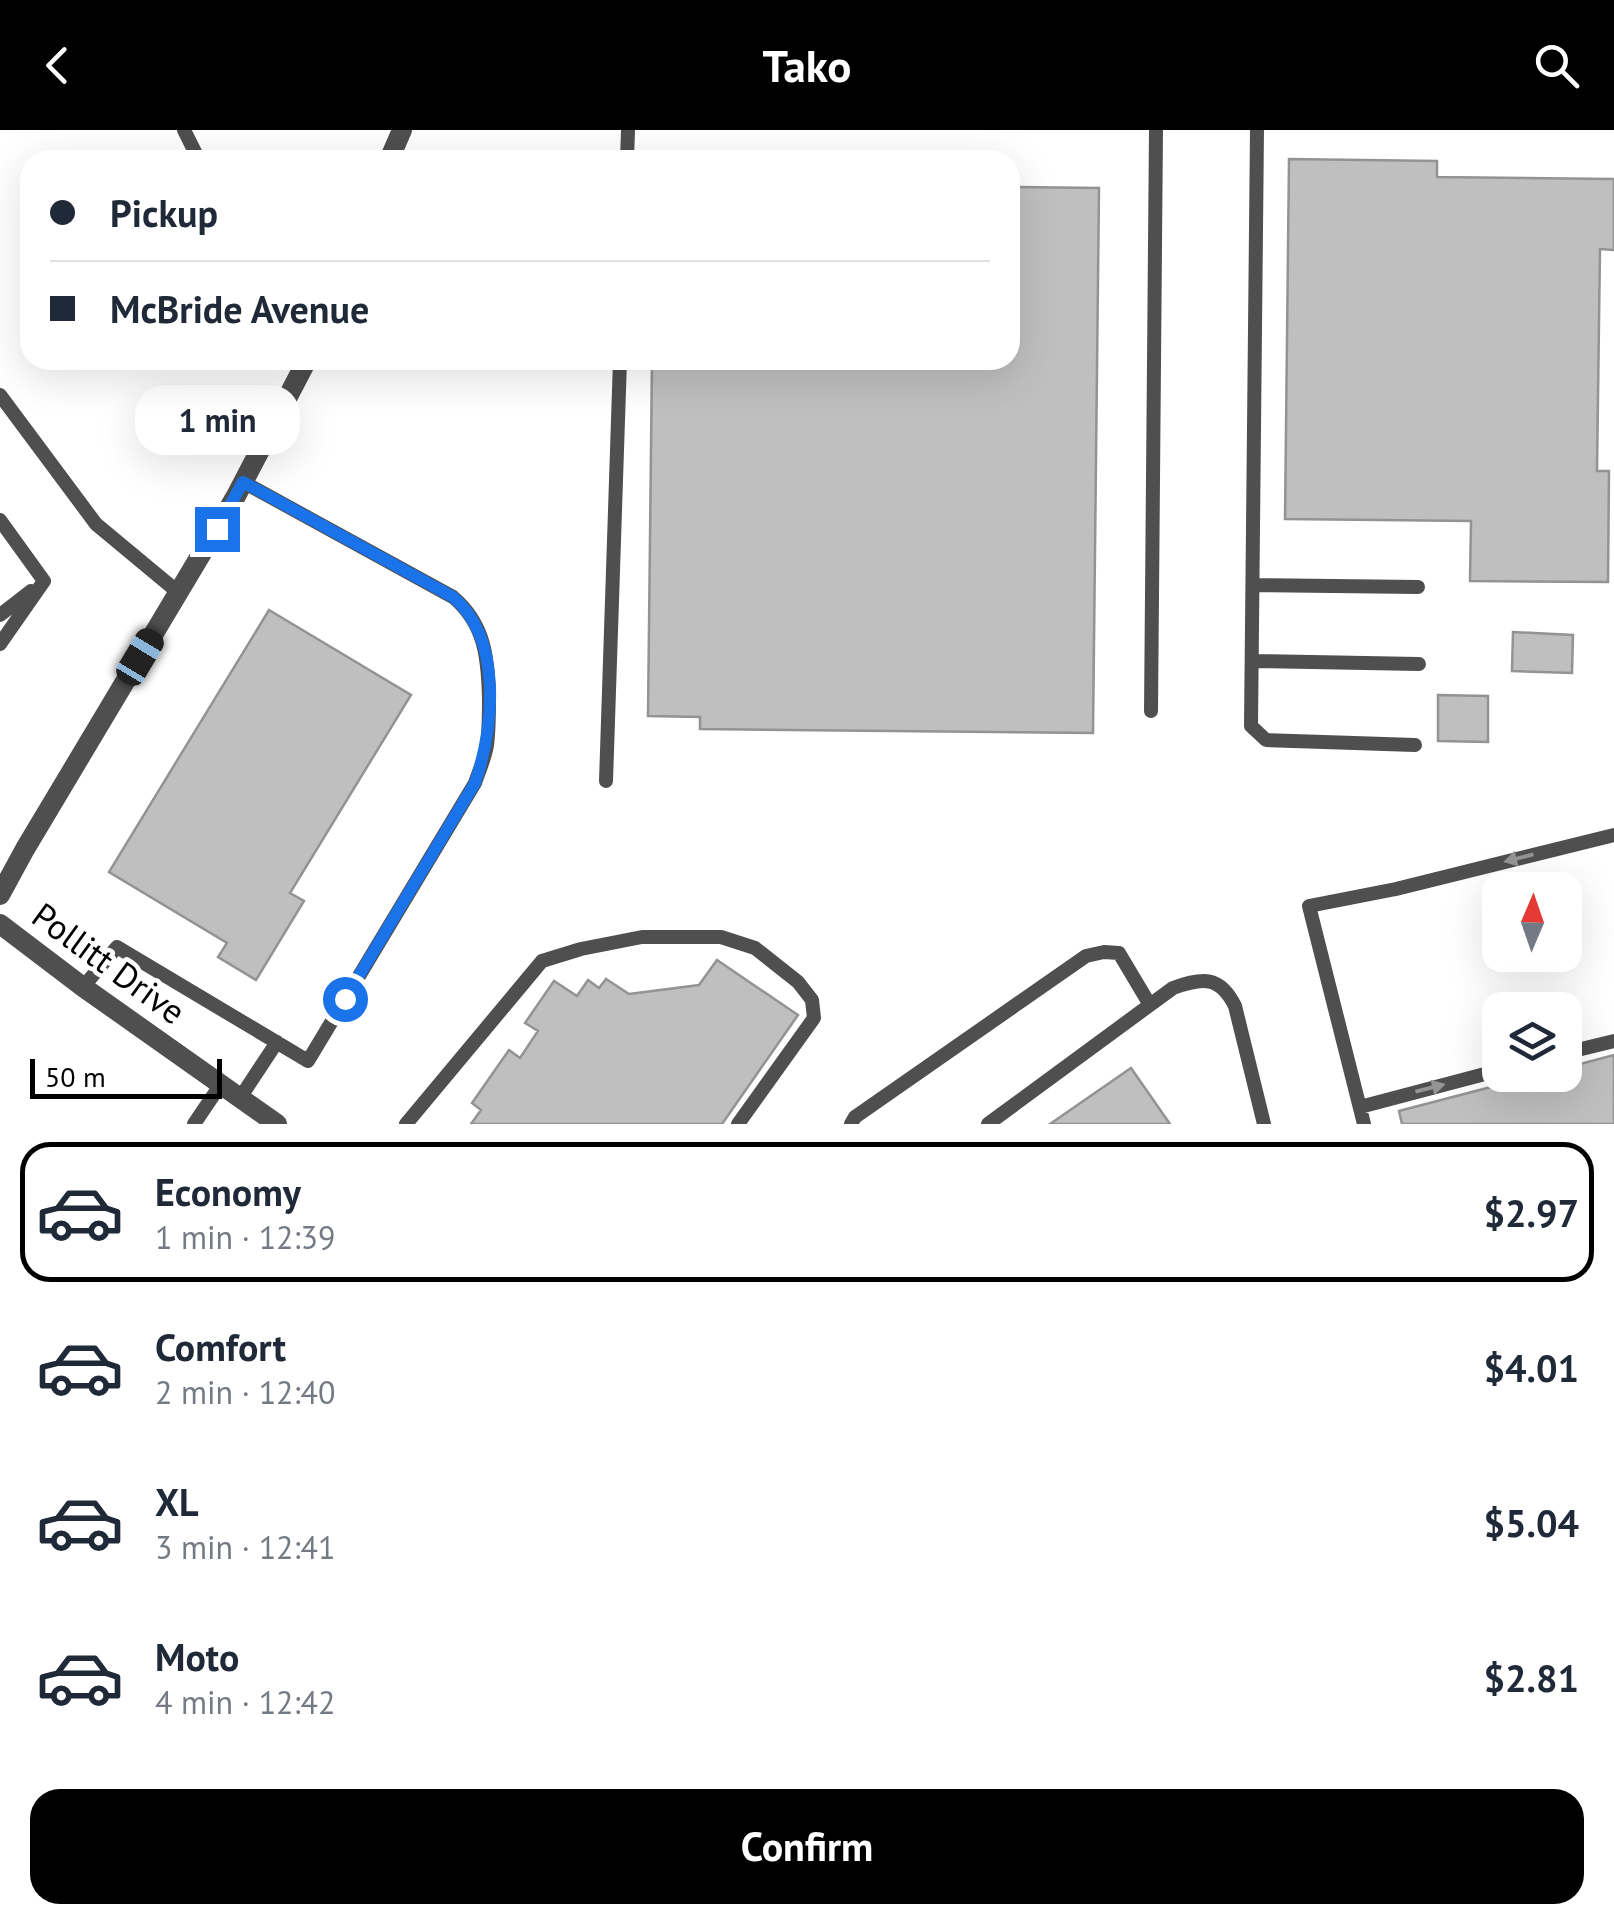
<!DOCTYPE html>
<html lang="en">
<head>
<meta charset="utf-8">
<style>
  body { margin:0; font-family:"PT Sans",sans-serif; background:#f6f6f7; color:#1f2937; height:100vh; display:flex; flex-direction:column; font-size:38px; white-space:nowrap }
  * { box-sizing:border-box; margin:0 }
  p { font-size:32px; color:#747a83 }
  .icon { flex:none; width:55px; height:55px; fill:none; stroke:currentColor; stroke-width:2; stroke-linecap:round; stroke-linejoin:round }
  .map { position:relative; height:994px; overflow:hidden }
  .panel { display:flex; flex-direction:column; background:#fff; flex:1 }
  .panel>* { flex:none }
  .top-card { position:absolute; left:20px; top:20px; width:1000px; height:220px; border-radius:30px; box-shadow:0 10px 40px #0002; display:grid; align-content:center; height:220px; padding:0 30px; background:#fff }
  .needle { width:65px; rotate:2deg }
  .controls { position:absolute; left:1482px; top:742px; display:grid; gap:20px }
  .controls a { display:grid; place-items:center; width:100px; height:100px; border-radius:20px; background:#fff; box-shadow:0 10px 40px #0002; font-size:50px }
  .scale { position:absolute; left:30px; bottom:25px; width:192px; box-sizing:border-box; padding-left:10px; border:5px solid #000; border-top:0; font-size:28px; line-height:35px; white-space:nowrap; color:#000; -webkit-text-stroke:8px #fff; paint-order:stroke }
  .end { position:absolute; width:45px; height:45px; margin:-22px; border:12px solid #1a73e8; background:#fff; box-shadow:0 0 0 5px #fff }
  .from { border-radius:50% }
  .bubble { position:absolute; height:70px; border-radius:30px; background:#fff; box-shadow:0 10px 40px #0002; font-size:32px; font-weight:800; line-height:70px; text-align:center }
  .car { position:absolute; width:30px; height:60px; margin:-30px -15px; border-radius:12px; box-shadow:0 0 8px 2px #0007; background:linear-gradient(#222 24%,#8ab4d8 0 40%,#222 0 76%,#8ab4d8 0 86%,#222 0) }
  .top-card b { display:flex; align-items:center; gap:35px; height:95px; font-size:38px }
  .top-card b+b { border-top:2px solid #e0e1e3 }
  .top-card i { width:25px; height:25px; background:#1f2937 }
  ul { padding:18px 0 0; list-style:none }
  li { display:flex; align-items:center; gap:30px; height:140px; margin:0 20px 15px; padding:0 10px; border:5px solid transparent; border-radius:30px }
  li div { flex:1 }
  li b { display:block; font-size:38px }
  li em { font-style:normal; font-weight:800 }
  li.on { border-color:#000 }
  li>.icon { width:90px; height:90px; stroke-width:1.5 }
  .button { display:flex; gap:20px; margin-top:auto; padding:20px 30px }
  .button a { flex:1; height:115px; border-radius:30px; background:#000; color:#fff; font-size:40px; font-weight:800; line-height:115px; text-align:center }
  header { display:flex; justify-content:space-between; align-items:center; height:130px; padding:0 30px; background:#000; color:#fff; font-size:45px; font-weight:800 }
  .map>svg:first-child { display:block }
  .building { fill:#bfbfbf; stroke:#939393; stroke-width:2.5 }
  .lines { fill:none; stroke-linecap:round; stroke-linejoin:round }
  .lane { stroke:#4f4f4f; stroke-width:14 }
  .street { stroke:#4f4f4f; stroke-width:20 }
  .oneway { fill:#959595 }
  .route { stroke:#1a73e8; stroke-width:12 }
  .labels { text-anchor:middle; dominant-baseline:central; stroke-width:9; stroke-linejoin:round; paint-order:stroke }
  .street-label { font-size:35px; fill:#000; stroke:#fff }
</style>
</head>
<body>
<header><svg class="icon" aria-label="back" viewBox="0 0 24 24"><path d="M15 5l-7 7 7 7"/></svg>Tako<svg class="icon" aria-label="search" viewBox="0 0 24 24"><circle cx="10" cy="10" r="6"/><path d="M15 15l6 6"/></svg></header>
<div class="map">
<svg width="1614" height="994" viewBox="0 0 1614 994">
  <rect width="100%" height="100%" fill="#fff"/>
  <!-- building -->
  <path class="building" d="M1289 29 1437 31V47L1614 49V120L1600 119 1597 341H1609L1608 452 1470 451 1471 391 1285 389Z
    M1010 57 1099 58 1093 603 700 599V587L648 586 652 230H1010Z
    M269 480 411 565 290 763 304 771 256 850 218 827 227 813 109 742Z
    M1513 502 1573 505 1572 543 1512 541Z
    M1438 565 1488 566V612L1438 611Z
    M717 830 798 885 722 994H471L481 980 472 973 509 920 520 928 538 901 525 893 554 851 577 866 588 850 599 858 606 849 629 864 699 855Z
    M1614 925V994H1402L1399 981 1537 945H1565V938Z
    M1131 938 1170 994H1050Z"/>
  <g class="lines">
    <!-- lane -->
    <path class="lane" d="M184 0 199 30
      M1257 0 1251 596 1266 610 1415 615
      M627 30 628 0
      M0 265 96 394 179 463
      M0 390 44 451 0 514
      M1253 455 1418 457
      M0 485 31 461
      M1252 531 1419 534
      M1151 581 1156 0
      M606 651 620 230
      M83 857 117 817 308 931 475 653C479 641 485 628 487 615 489 600 489 583 489 568 488 528 485 494 453 467L243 352
      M1565 923 1614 911
      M240 968 277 912
      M1360 977 1500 940
      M194 994 221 954
      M406 994 542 831 581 819 642 807H721L755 818 798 852 812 870 814 888 738 994
      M851 994 855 987 1086 826 1104 822 1119 823 1150 875
      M988 994 1173 858C1203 847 1220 846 1235 876L1264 994
      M1364 994 1309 776 1396 759 1614 705"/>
    <!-- street -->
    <path class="street" d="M389 30 402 0
      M0 765 25 719 236 366 307 230
      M0 794 83 857 277 994"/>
  </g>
  <!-- one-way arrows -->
  <defs><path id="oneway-solid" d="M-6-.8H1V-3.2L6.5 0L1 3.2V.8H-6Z" transform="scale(2.5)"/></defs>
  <g class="oneway">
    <use href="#oneway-solid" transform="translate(1519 728) rotate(166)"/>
    <use href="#oneway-solid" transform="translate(1430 958) rotate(-14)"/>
  </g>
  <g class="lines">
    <!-- route -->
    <path class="route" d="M217 399 243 352 453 467C503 510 494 596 475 653L345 869"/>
  </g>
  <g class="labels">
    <!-- street labels -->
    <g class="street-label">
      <text transform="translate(109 833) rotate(36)">Pollitt Drive</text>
    </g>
  </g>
</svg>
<div class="controls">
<a><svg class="needle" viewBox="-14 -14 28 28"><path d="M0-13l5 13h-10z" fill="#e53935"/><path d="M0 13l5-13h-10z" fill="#747a83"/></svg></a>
<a><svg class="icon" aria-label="layers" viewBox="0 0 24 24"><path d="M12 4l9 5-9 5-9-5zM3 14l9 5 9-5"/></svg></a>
</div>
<div class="scale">50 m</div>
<i class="end from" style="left:345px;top:869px"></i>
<i class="end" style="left:217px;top:399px"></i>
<div class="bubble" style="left:135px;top:255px;width:165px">1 min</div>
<i class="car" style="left:140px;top:527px;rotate:31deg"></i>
<div class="top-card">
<b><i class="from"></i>Pickup</b>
<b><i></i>McBride Avenue</b>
</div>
</div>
<section class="panel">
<ul>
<li class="on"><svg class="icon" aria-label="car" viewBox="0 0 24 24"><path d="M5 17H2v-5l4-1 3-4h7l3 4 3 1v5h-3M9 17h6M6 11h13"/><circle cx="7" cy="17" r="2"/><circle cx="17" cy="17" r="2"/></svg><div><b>Economy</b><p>1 min · 12:39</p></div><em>$2.97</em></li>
<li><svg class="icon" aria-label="car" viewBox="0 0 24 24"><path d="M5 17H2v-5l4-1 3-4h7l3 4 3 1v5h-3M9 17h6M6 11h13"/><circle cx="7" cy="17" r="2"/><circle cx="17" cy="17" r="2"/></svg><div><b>Comfort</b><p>2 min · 12:40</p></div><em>$4.01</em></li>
<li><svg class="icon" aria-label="car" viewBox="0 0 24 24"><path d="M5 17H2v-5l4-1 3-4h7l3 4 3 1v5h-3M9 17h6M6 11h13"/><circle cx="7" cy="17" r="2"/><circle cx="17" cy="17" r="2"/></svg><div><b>XL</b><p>3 min · 12:41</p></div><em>$5.04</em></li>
<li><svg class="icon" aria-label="car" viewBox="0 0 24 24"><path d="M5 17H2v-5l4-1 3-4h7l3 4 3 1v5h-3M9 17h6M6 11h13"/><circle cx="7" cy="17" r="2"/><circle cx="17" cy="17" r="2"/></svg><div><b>Moto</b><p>4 min · 12:42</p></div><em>$2.81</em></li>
</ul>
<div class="button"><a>Confirm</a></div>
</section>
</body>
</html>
